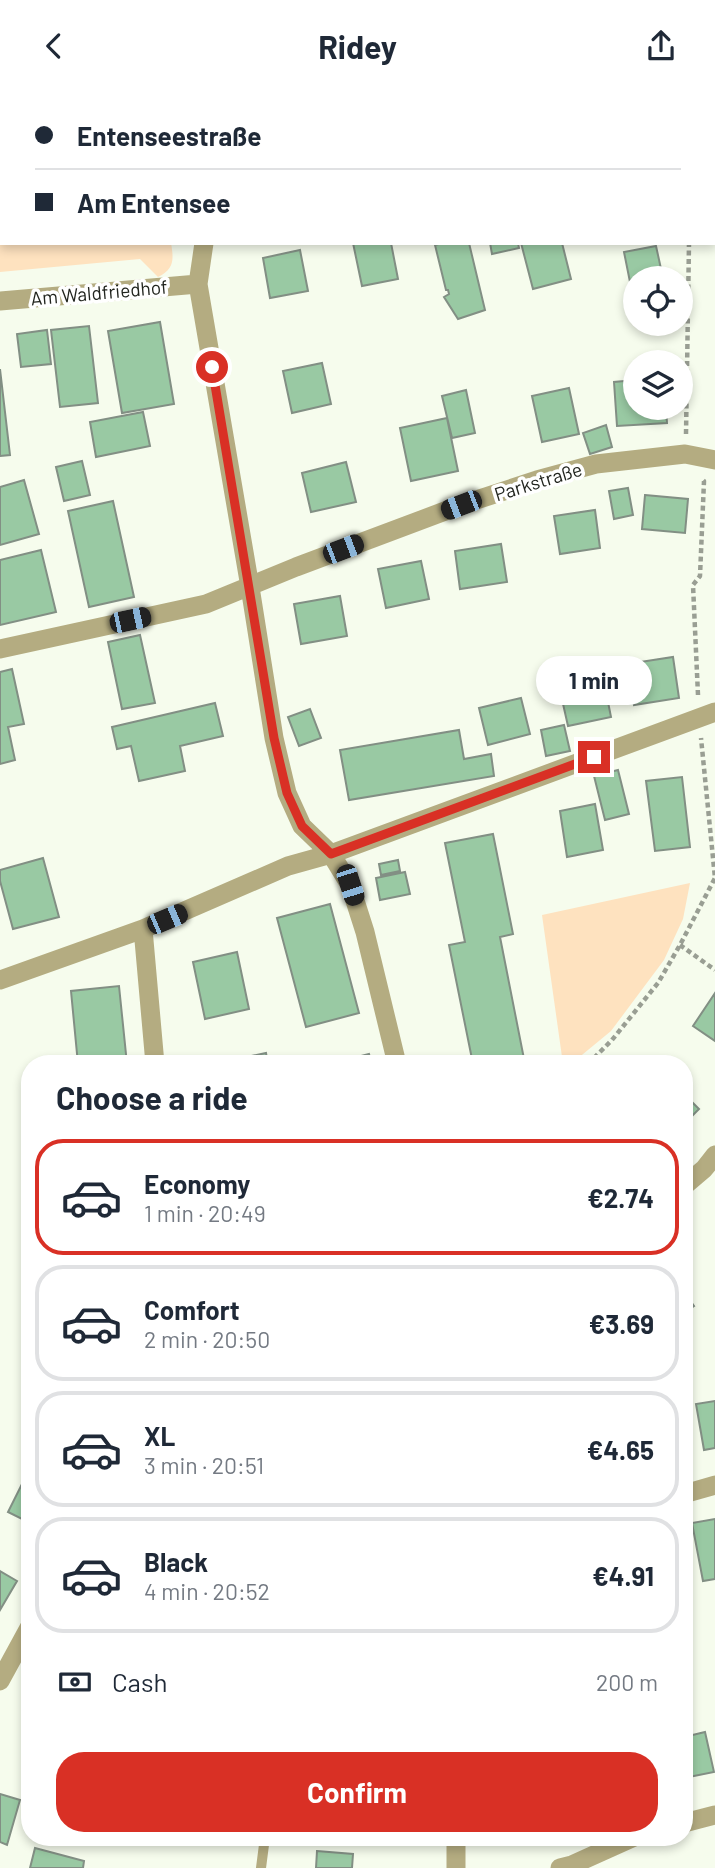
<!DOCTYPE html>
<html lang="en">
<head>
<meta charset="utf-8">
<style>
  body { margin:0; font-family:Barlow,sans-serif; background:#f6f6f7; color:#1f2937; height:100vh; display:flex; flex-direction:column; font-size:26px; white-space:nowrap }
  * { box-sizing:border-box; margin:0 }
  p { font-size:23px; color:#747a83 }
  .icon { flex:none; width:38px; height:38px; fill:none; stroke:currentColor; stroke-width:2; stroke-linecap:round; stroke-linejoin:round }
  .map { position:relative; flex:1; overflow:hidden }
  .panel { position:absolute; left:21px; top:964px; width:672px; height:791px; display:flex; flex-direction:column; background:#fff; border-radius:28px; box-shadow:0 4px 10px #0003 }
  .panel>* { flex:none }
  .top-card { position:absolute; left:0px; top:0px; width:716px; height:154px; box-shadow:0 4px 10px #0003; display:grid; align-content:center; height:154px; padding:0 35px; background:#fff }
  .controls { position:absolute; left:623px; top:175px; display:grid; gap:14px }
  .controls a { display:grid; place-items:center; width:70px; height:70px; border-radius:50%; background:#fff; box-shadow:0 4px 10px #0003; font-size:35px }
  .end { position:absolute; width:32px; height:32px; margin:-16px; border:9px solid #d93025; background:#fff; box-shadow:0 0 0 4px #fff }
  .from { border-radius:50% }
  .bubble { position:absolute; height:49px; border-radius:24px; background:#fff; box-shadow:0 4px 10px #0003; font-size:23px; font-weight:700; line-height:49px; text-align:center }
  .car { position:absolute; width:21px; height:42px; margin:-21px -10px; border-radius:9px; box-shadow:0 0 5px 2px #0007; background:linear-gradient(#222 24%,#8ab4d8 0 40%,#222 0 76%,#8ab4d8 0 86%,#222 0) }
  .top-card b { display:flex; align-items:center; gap:24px; height:66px; font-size:26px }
  .top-card b+b { border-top:2px solid #e0e1e3 }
  .top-card i { width:18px; height:18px; background:#1f2937 }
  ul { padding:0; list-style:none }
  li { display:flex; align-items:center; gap:21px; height:116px; margin:0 14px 10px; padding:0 21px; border:4px solid #e0e1e3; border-radius:28px }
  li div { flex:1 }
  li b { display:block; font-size:26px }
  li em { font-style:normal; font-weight:700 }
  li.active { border-color:#d93025 }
  li>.icon { width:63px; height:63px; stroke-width:1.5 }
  h2 { padding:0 35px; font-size:32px; line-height:84px }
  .pay { display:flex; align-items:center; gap:18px; height:77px; padding:0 35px; font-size:26px }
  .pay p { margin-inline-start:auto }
  .action { display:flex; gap:14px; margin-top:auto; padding:14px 35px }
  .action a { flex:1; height:80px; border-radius:28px; background:#d93025; color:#fff; font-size:28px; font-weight:700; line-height:80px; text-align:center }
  header { display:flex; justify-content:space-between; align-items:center; height:91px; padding:0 35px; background:#fff; font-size:32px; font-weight:700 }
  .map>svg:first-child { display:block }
  .green { fill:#fee2bf }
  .building { fill:#99c9a3; stroke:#828f84; stroke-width:2 }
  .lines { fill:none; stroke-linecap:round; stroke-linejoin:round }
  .path { stroke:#999e93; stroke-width:4.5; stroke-dasharray:5 3.5; stroke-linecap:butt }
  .service { stroke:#b4ac81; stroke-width:10 }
  .minor { stroke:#b4ac81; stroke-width:19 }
  .route { stroke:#d93025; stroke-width:9 }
  .labels { text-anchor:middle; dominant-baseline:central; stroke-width:7; stroke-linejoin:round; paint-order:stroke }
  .street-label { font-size:19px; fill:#21241e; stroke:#fff }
</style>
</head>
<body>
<header><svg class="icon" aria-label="back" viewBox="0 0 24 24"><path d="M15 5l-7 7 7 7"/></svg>Ridey<svg class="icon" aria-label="share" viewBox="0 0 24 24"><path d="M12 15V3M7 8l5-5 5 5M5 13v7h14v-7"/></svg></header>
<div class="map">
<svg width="715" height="1777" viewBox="0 0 715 1777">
  <rect width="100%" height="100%" fill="#f6fced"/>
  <!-- green -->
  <path class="green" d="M0 0H160V2H2V152H171C174 169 174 178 158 186L140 168 0 181Z
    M690 792 683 828 664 869 611 940 571 973H563L542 824Z"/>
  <!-- building -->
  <path class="building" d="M353 152H391L398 188 362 195Z
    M442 152H469L485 219 458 228 444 206 449 203 448 199H446L435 154Z
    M490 152H518L519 157 492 163Z
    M521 152H562L571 188 533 198Z
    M656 155 663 187H635V205L633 206 624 161Z
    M300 159 308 200 270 207 263 167Z
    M160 231 174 313 122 322 108 240Z
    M89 235 98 312 60 316 51 239Z
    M47 239 51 273 21 276 17 243Z
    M322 272 331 313 292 322 283 280Z
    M0 278 10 364 0 365Z
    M635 289V317H666L667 332 617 335 614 291Z
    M569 297 579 343 542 351 532 305Z
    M466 299 475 342 452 347 442 305Z
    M143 321 150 355 96 366 90 331Z
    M447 327 458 380 411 390 400 337Z
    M606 334 612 356 590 363 583 342Z
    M82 370 90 404 64 410 56 376Z
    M346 371 356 411 311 421 302 382Z
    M24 389 39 443 0 454V396Z
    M628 397 633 424 614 428 609 400Z
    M645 404 688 408 685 442 642 438Z
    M113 410 134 506 89 516 68 420Z
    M595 419 600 457 560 463 554 425Z
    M501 453 507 491 460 498 455 460Z
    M41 459 56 521 0 534V469Z
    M421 470 429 508 386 517 378 478Z
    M340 505 347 545 301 553 294 513Z
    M140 544 155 612 122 618 108 551Z
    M673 566 679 607 634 614 627 573Z
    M12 578 24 633 8 636 15 669 0 673V581Z
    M603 586 611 626 568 635 559 595Z
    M521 607 530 643 488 654 479 617Z
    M215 612 223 645 180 655 185 680 139 690 131 655 117 658 112 636Z
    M310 618 321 647 299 655 288 626Z
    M564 634 570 660 546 665 541 639Z
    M459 639 464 668 491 663 494 685 349 709 340 659Z
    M618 679 629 723 605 729 594 685Z
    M682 686 690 756 655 760 646 690Z
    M595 713 603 759 567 766 560 720Z
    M493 743 513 843 500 846 525 973H473L449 854 465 851 445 752Z
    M43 767 59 826 13 838 0 790V779Z
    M398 769 400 780 381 784 379 773Z
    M405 781 410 803 380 809 376 787Z
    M330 813 359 922 306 936 277 827Z
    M237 861 249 918 205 928 193 871Z
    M119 895 127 973H78L71 900Z
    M715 902V950L693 935Z
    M266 962 268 973H217V972Z
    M369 963 372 973H330Z
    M684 1003 699 1018 684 1033Z
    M684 1201 694 1215 684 1222Z
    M715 1310V1357L704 1359 696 1313Z
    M30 1377V1432L8 1421Z
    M715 1428V1488L703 1490 692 1432Z
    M0 1480 17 1490 0 1519Z
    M705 1641 714 1681 684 1687V1646Z
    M0 1703 20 1709 7 1754 0 1751Z
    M353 1746H416V1750Z
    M35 1757 84 1770 83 1777H30Z
    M317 1760 353 1763 352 1777H316Z"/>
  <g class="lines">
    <!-- path -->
    <path class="path" d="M47 0V2
      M686 343 689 152
      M698 604 693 494 700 485 704 390 702 388
      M680 854 715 879
      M588 973 612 949 658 892 680 854 715 787 701 647"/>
    <!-- service -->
    <path class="service" d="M261 1777 265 1746"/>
    <!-- minor -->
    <path class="minor" d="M216 2V0
      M714 136H715
      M204 152 198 193 250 496 274 647 287 702 302 735 331 763 350 794 365 841 397 973
      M0 210 198 193
      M0 558 206 513 296 476 461 414 537 389 596 373 685 363 715 369
      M143 838 155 973
      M0 889 143 838 288 775 331 763 715 621
      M684 1095 704 1078 715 1064
      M684 1403 715 1394
      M0 1590 30 1535
      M684 1732 715 1724
      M456 1777V1746
      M560 1777 572 1774 634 1746"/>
  </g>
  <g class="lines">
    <!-- route -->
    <path class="route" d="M212 276 274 647 287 702 302 735 331 763 594 666"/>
  </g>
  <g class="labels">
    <!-- street labels -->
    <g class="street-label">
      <text transform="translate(99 201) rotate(-5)">Am Waldfriedhof</text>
      <text transform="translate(538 390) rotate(-17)">Parkstraße</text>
    </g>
  </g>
</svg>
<div class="controls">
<a><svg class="icon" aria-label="locate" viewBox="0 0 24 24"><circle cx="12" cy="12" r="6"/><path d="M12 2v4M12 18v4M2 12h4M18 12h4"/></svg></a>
<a><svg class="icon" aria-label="layers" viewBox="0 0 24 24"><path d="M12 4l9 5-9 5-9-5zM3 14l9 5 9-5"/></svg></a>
</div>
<i class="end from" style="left:212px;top:276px"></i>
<i class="end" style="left:594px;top:666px"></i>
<div class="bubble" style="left:536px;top:565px;width:116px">1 min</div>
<i class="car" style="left:461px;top:414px;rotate:249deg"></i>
<i class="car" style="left:343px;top:458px;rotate:69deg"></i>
<i class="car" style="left:130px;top:529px;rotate:78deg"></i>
<i class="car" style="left:350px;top:794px;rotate:162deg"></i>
<i class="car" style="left:167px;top:828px;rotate:67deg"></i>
<div class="top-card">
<b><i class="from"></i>Entenseestraße</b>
<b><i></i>Am Entensee</b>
</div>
<section class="panel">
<h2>Choose a ride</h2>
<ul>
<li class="active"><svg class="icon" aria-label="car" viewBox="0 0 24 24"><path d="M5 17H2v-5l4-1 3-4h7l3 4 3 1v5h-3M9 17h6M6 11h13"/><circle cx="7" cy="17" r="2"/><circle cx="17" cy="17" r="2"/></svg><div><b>Economy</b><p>1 min · 20:49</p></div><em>€2.74</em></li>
<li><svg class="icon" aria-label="car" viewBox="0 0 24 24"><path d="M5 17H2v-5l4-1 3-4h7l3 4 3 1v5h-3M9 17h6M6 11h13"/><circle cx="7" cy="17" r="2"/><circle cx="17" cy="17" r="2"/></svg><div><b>Comfort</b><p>2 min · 20:50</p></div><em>€3.69</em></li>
<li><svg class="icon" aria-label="car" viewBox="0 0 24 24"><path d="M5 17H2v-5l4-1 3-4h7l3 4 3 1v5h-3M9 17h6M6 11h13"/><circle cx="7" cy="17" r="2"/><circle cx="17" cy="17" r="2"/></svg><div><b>XL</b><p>3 min · 20:51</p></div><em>€4.65</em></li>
<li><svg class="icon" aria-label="car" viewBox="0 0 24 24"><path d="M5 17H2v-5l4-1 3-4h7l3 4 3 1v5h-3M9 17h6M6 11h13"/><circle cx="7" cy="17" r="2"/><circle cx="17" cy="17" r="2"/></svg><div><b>Black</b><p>4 min · 20:52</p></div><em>€4.91</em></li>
</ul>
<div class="pay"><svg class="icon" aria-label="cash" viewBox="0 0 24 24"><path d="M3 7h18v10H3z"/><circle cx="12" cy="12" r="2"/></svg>Cash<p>200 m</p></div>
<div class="action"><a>Confirm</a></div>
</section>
</div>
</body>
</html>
